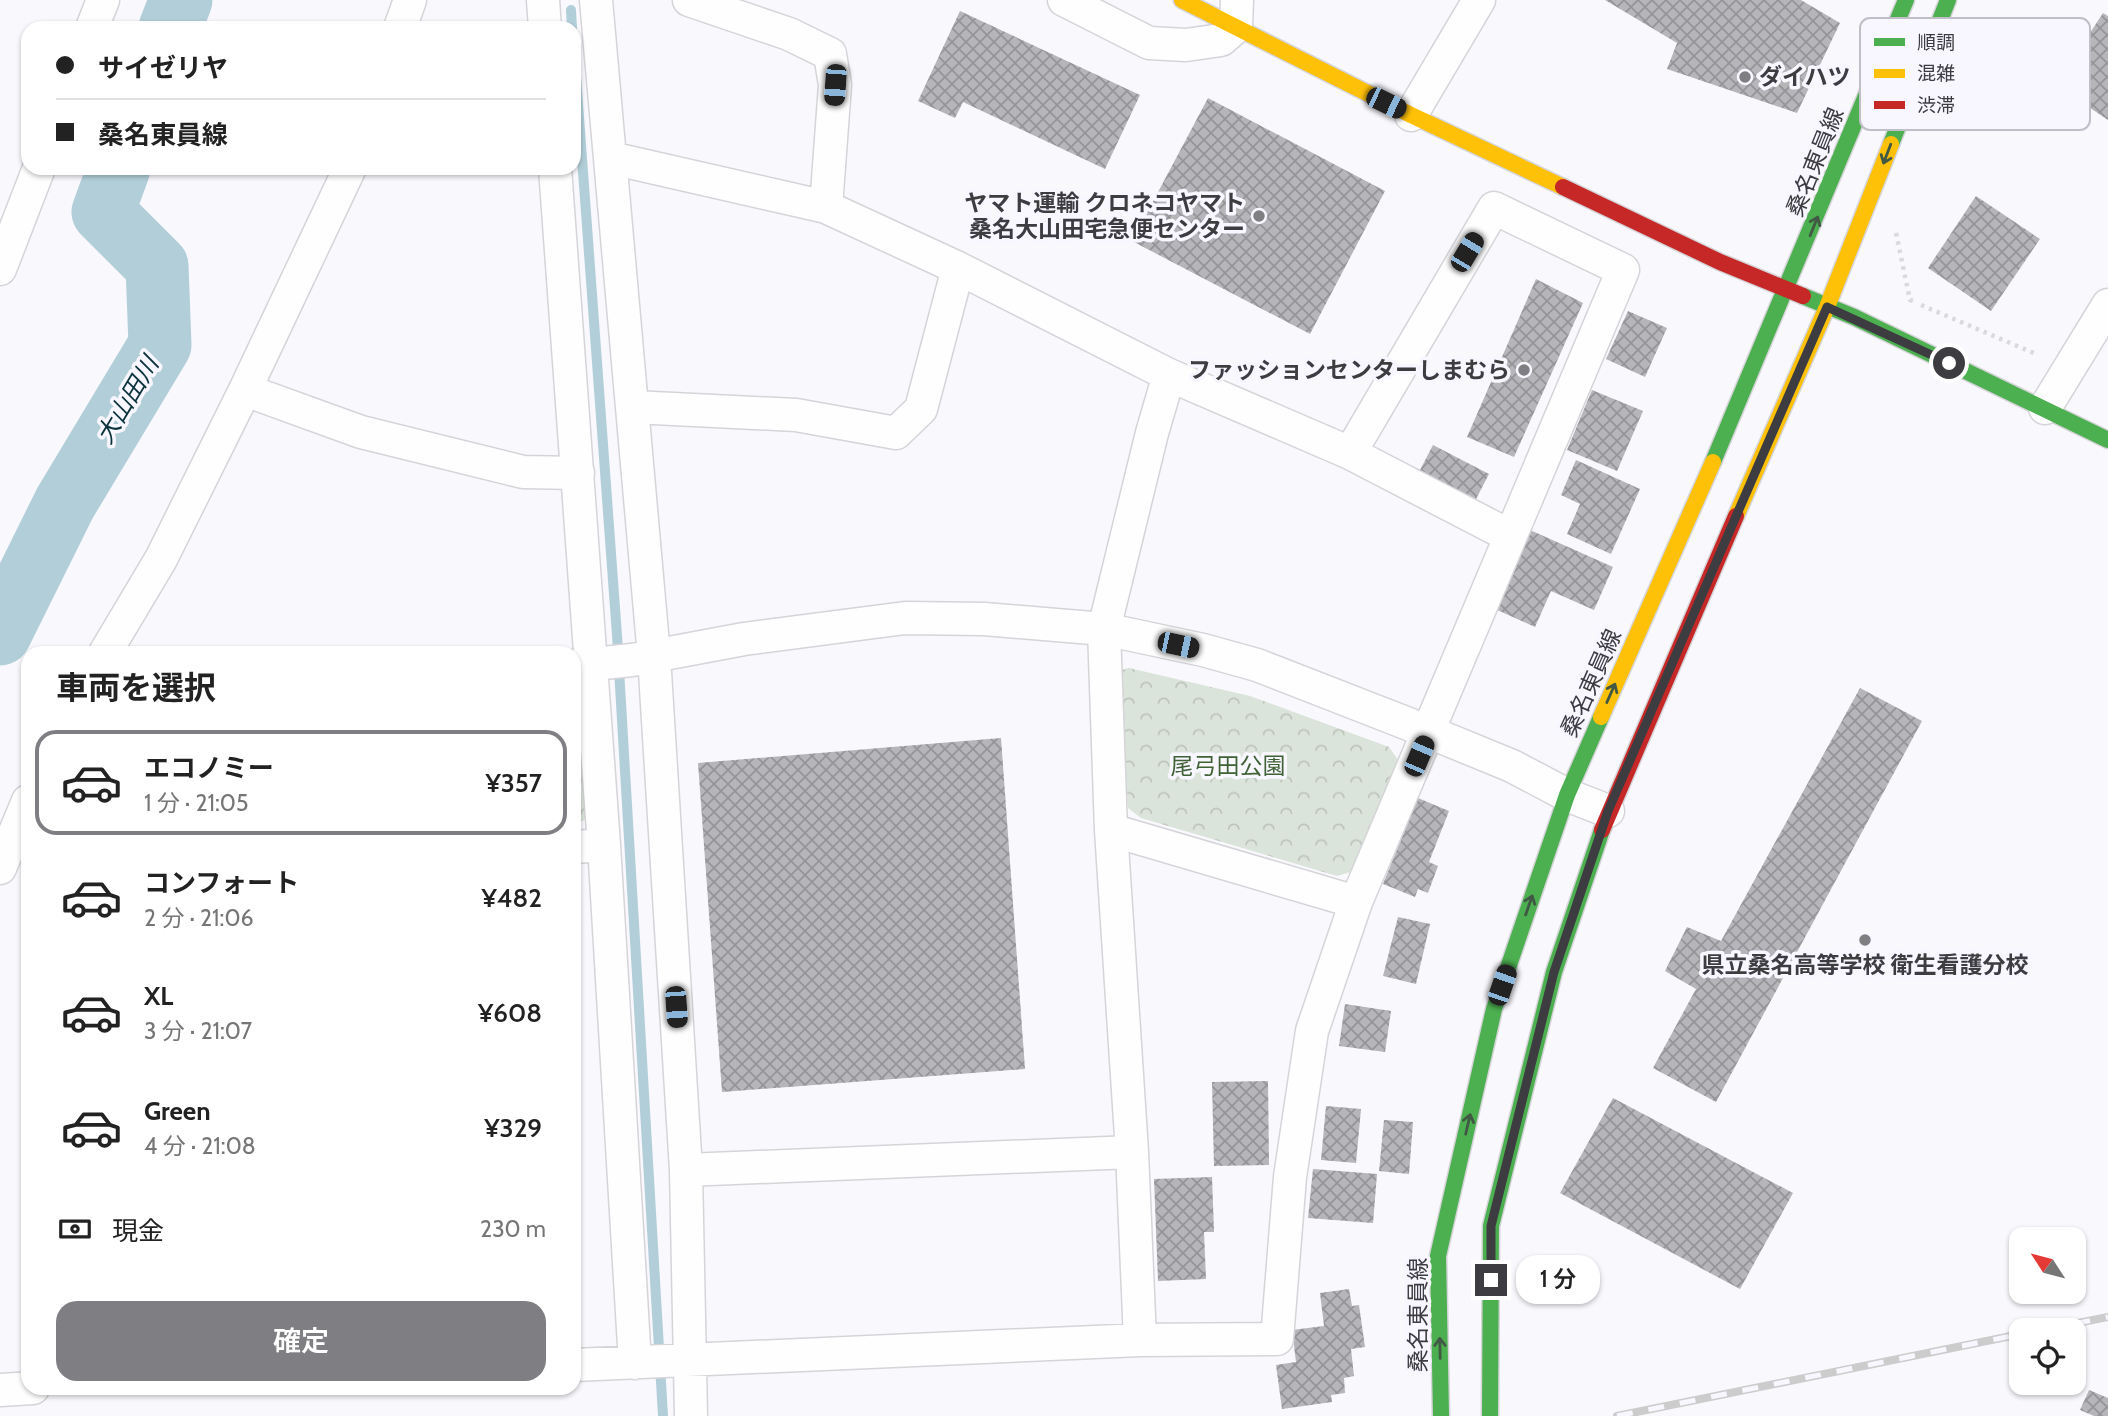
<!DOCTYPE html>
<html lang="ja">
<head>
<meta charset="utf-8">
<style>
  body { margin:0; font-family:Cabin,"Noto Sans JP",sans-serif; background:#f6f6f6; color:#222; height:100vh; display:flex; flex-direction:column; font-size:26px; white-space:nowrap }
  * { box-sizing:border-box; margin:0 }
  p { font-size:23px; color:#767676 }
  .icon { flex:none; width:38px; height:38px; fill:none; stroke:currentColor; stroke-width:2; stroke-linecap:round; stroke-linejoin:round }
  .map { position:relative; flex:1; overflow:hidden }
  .details { position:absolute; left:21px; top:646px; width:560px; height:749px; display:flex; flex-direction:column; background:#fff; border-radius:21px; box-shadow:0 2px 5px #0004 }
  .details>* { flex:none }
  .top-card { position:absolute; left:21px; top:21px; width:560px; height:154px; border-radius:21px; box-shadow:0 2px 5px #0004; display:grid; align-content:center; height:154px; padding:0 35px; background:#fff }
  .needle { width:46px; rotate:306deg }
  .controls { position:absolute; left:2009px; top:1227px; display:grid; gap:14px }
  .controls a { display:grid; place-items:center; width:77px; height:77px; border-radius:14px; background:#fff; box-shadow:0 2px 5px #0004; font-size:35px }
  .end { position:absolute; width:32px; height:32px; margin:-16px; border:9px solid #3d3c40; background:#fff; box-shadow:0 0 0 4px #fff }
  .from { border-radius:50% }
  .bubble { position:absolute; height:49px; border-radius:21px; background:#fff; box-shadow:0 2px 5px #0004; font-size:23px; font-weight:600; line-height:49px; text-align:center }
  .car { position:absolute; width:21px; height:42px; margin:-21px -10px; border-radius:9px; box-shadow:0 0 5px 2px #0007; background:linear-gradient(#222 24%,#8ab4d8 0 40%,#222 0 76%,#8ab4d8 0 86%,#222 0) }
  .top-card b { display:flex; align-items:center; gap:24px; height:66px; font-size:26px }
  .top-card b+b { border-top:2px solid #e0e0e0 }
  .top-card i { width:18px; height:18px; background:#222 }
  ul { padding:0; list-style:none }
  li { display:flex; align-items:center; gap:21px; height:105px; margin:0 14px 10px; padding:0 21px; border:4px solid transparent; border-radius:21px }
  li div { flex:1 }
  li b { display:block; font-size:26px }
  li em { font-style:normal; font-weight:600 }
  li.current { border-color:#7f7e82 }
  li>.icon { width:63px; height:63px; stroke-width:1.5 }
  h2 { padding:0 35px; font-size:32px; line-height:84px }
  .pay { display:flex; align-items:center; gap:18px; height:77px; padding:0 35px; font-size:26px }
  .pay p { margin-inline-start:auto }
  .button { display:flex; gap:14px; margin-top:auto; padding:14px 35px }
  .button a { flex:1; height:80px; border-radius:21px; background:#7f7e82; color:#fff; font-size:28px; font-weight:600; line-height:80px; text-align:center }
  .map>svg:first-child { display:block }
  .forest { fill:url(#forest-crowns) }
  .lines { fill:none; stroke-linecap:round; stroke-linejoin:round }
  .stream { stroke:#b2cfd9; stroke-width:10 }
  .river { stroke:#b2cfd9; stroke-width:63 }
  .building { fill:url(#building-cross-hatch) }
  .street-casing { stroke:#d5d4d8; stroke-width:35 }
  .fast-casing { stroke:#d5d4d8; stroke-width:19 }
  .slow-casing { stroke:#d5d4d8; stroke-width:19 }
  .jam-casing { stroke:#d5d4d8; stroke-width:19 }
  .path { stroke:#dadadc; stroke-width:4.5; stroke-dasharray:3.5 5; stroke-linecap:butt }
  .street { stroke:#fefeff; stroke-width:32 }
  .fast { stroke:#4caf50; stroke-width:16 }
  .slow { stroke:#ffc107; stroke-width:16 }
  .jam { stroke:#c62828; stroke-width:16 }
  .rail-casing { stroke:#cccccd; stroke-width:8 }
  .rail { stroke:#f8f6ff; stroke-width:5; stroke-dasharray:16; stroke-linecap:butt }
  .oneway { stroke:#415944 }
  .route { stroke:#3d3c40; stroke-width:9 }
  .poi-dot { fill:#7f7e82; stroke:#f8f6ff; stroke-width:2.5 }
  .labels { text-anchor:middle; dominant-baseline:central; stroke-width:7; stroke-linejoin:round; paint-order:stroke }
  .poi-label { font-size:23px; font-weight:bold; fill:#3d3c40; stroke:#f8f6ff; text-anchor:end }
  .street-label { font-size:23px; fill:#3d3c40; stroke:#f8f6ff }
  .park-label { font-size:23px; fill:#3f6136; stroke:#f8f6ff }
  .water-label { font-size:24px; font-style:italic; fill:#0a323c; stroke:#f8f6ff }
  .key { fill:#f8f6ff; stroke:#c0bec6; stroke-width:2 }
  .key-label { font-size:19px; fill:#3d3c40 }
</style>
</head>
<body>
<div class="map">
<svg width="2108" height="1416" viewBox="0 0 2108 1416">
  <defs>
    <pattern id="forest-crowns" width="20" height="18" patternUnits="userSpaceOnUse" patternTransform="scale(1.75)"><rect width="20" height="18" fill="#dbe4da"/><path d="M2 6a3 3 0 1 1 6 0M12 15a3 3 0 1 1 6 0" fill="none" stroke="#bdc4bc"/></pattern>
    <pattern id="building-cross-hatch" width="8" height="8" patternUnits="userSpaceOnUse" patternTransform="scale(1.75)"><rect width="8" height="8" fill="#b6b5b9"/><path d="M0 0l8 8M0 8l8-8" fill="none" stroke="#959498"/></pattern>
  </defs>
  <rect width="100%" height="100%" fill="#f9f8fd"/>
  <!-- forest -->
  <path class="forest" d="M1129 668 1250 696 1389 747 1401 764 1351 872 1337 876 1141 818 1128 808 1118 671Z
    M574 688 586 699 597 811 574 827Z"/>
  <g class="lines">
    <!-- stream -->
    <path class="stream" d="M571 10 572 28
      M574 49 617 635 663 1416"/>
    <!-- river -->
    <path class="river" d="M170 28 181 0
      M0 634 65 503 160 345 157 266 103 212 119 168"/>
  </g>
  <!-- building -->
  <path class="building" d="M1605 0H1801L1840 23 1797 113 1667 69 1677 43Z
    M960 11 1140 95 1105 169 963 102 955 118 918 101Z
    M2103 13 2108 16V120L2056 85Z
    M1208 98 1385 191 1310 334 1132 241Z
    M1976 196 2040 239 1991 311 1928 268Z
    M1536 279 1583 303 1514 457 1467 437Z
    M1628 311 1667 328 1645 377 1606 359Z
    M1592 390 1643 411 1617 471 1567 450Z
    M1433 445 1489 474 1475 501 1419 472Z
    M1576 460 1640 489 1611 554 1567 534 1580 504 1561 495Z
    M1530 530 1613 567 1594 610 1551 591 1535 627 1495 609Z
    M1860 688 1922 721 1716 1102 1653 1068 1696 989 1665 971 1687 927 1721 941Z
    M1001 738 1025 1069 722 1092 698 763Z
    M1418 798 1449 811 1429 862 1438 866 1428 893 1418 889 1415 897 1383 884Z
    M1398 917 1430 924 1416 984 1383 976Z
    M1345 1004 1391 1011 1385 1052 1339 1046Z
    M1268 1081 1269 1165 1214 1166 1212 1082Z
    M1613 1098 1793 1193 1740 1289 1560 1193Z
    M1326 1106 1361 1109 1356 1163 1321 1160Z
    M1384 1120 1413 1122 1409 1174 1379 1171Z
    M1313 1169 1377 1174 1373 1223 1308 1218Z
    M1212 1177 1214 1232H1204L1206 1279 1158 1281 1154 1179Z
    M1349 1289 1352 1306 1359 1305 1365 1347 1351 1349 1354 1376 1344 1378 1345 1393 1331 1395 1332 1402 1282 1409 1276 1365 1296 1362 1292 1330 1324 1326 1320 1293Z
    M2089 1390 2108 1398V1416H2094L2080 1410Z"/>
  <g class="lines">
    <defs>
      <path id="street" d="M543 0 545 28
        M596 0 654 656 686 1170 691 1416
        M689 0 789 34 830 54 835 85 826 207
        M1064 0 1149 43 1186 45 1221 40 1236 27 1237 0
        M92 28 103 0
        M400 28 410 0
        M1411 115 1479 0
        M611 158 826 207 958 268 1169 375 1350 453 1510 536
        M555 168 604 845 635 1363
        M0 269 39 168
        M245 390 361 432 523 472 578 473
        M633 407 796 415 896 433 921 409 958 268
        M2045 408 2108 305
        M105 653 161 559 245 390 350 168
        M574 666 632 660 744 639 905 618 984 619 1104 629 1203 650 1257 665 1429 732 1512 766 1567 795 1608 811
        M1111 830 1356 902
        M574 847 604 845
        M0 868 28 801
        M686 1170 1132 1152
        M1140 1340 1132 1152 1111 830 1104 629 1152 433 1169 375
        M574 1365 1140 1340 1277 1339 1290 1177 1312 1031 1356 902 1623 270 1494 208 1350 453
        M0 1390 33 1388"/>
      <path id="fast" d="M1891 144 1948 0
        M1803 296 1854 317 2108 440
        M1713 462 1906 0
        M1441 1416 1438 1256 1494 1009 1567 795 1601 717
        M1490 1416 1491 1226 1554 972 1602 830"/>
      <path id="slow" d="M1182 0 1411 115 1563 187
        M1736 516 1827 307 1891 144
        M1601 717 1713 462"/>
      <path id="jam" d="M1563 187 1720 262 1803 296
        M1602 830 1736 516"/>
    </defs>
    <!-- street casing -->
    <use href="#street" class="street-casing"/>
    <!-- fast casing -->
    <use href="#fast" class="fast-casing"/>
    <!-- slow casing -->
    <use href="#slow" class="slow-casing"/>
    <!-- jam casing -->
    <use href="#jam" class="jam-casing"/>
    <!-- path -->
    <path class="path" d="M1896 233 1910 300 1913 301
      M1921 305 2036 354"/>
    <!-- street -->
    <use href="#street" class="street"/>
    <!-- fast -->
    <use href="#fast" class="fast"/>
    <!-- slow -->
    <use href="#slow" class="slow"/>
    <!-- jam -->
    <use href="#jam" class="jam"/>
    <defs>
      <path id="rail" d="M2043 1330 2108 1317
        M1617 1416 2021 1334"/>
    </defs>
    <!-- rail casing -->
    <use href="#rail" class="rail-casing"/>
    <!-- rail -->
    <use href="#rail" class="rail"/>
  </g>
  <!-- one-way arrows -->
  <defs><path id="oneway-shaft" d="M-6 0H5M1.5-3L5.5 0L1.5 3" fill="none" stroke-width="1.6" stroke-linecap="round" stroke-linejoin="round" transform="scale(1.75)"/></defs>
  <g class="oneway">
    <use href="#oneway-shaft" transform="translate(1887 154) rotate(111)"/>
    <use href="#oneway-shaft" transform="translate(1814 226) rotate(-68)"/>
    <use href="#oneway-shaft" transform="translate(1611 693) rotate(-66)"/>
    <use href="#oneway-shaft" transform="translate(1529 905) rotate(-71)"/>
    <use href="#oneway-shaft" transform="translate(1468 1124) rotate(-77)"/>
    <use href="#oneway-shaft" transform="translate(1440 1348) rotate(-91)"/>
  </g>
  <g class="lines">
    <!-- route -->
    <path class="route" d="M1491 1280V1226L1554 972 1608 811 1827 307 1949 363"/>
  </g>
  <!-- markers -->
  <g class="poi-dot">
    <circle cx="1745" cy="77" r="7"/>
    <circle cx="1259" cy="216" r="7"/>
    <circle cx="1524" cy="370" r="7"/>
    <circle cx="1865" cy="940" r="7"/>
  </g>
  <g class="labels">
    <!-- poi labels -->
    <g class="poi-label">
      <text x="1759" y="77" text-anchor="start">ダイハツ</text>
      <text x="1245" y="203">ヤマト運輸 クロネコヤマト<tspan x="1245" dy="26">桑名大山田宅急便センター</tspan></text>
      <text x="1510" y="370">ファッションセンターしまむら</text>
      <text x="1865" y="965" text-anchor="middle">県立桑名高等学校 衛生看護分校</text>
    </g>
    <!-- street labels -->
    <g class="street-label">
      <text transform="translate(1815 162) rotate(-68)">桑名東員線</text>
      <text transform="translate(1591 683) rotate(-66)">桑名東員線</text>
      <text transform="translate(1418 1315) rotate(-90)">桑名東員線</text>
    </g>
    <!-- park labels -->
    <g class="park-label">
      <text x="1228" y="766">尾弓田公園</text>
    </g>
    <!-- water labels -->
    <g class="water-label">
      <text transform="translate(127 400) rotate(-59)">大山田川</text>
    </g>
  </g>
  <!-- legend -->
  <rect x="1860" y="18" width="230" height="112" rx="10" class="key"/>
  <rect x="1874" y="38" width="31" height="8" fill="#4caf50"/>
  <rect x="1874" y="69" width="31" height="9" fill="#ffc107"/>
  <rect x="1874" y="101" width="31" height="8" fill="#c62828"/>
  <g class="key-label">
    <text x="1917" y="49">順調</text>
    <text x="1917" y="80">混雑</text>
    <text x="1917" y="112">渋滞</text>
  </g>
</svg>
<div class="controls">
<a><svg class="needle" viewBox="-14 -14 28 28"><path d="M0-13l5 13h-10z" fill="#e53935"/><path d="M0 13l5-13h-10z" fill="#767676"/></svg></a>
<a><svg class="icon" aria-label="locate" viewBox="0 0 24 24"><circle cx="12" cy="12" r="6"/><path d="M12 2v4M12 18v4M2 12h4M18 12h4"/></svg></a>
</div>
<i class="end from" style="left:1949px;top:363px"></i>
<i class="end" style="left:1491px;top:1280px"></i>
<div class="bubble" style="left:1516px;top:1255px;width:84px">1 分</div>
<i class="car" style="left:835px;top:85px;rotate:184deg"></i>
<i class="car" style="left:1386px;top:103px;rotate:116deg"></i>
<i class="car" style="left:1467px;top:252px;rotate:31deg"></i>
<i class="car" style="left:1178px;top:645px;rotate:102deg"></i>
<i class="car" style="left:1419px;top:756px;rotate:23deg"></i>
<i class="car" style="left:1502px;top:985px;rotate:19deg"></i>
<i class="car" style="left:676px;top:1007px;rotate:176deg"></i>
<div class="top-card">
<b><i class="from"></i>サイゼリヤ</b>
<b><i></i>桑名東員線</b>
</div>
<section class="details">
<h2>車両を選択</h2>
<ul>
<li class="current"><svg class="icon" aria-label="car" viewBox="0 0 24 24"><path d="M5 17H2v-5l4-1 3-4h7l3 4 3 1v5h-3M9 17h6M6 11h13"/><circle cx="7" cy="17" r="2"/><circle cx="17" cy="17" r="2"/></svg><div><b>エコノミー</b><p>1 分 · 21:05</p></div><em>¥357</em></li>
<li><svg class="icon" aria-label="car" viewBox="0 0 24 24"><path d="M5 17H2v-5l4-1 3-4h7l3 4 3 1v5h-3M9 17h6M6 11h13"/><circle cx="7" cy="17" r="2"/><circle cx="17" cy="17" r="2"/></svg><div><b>コンフォート</b><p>2 分 · 21:06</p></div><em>¥482</em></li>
<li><svg class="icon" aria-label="car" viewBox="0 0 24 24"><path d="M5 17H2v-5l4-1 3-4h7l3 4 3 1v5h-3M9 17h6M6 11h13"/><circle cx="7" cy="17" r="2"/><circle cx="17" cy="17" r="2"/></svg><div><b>XL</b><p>3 分 · 21:07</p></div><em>¥608</em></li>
<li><svg class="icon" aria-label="car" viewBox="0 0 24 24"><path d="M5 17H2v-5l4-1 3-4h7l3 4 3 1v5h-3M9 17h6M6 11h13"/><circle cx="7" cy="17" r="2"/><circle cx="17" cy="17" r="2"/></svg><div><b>Green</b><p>4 分 · 21:08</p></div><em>¥329</em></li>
</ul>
<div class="pay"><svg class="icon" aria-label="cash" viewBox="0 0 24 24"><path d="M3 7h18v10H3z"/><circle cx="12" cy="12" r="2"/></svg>現金<p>230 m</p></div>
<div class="button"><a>確定</a></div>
</section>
</div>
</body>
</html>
